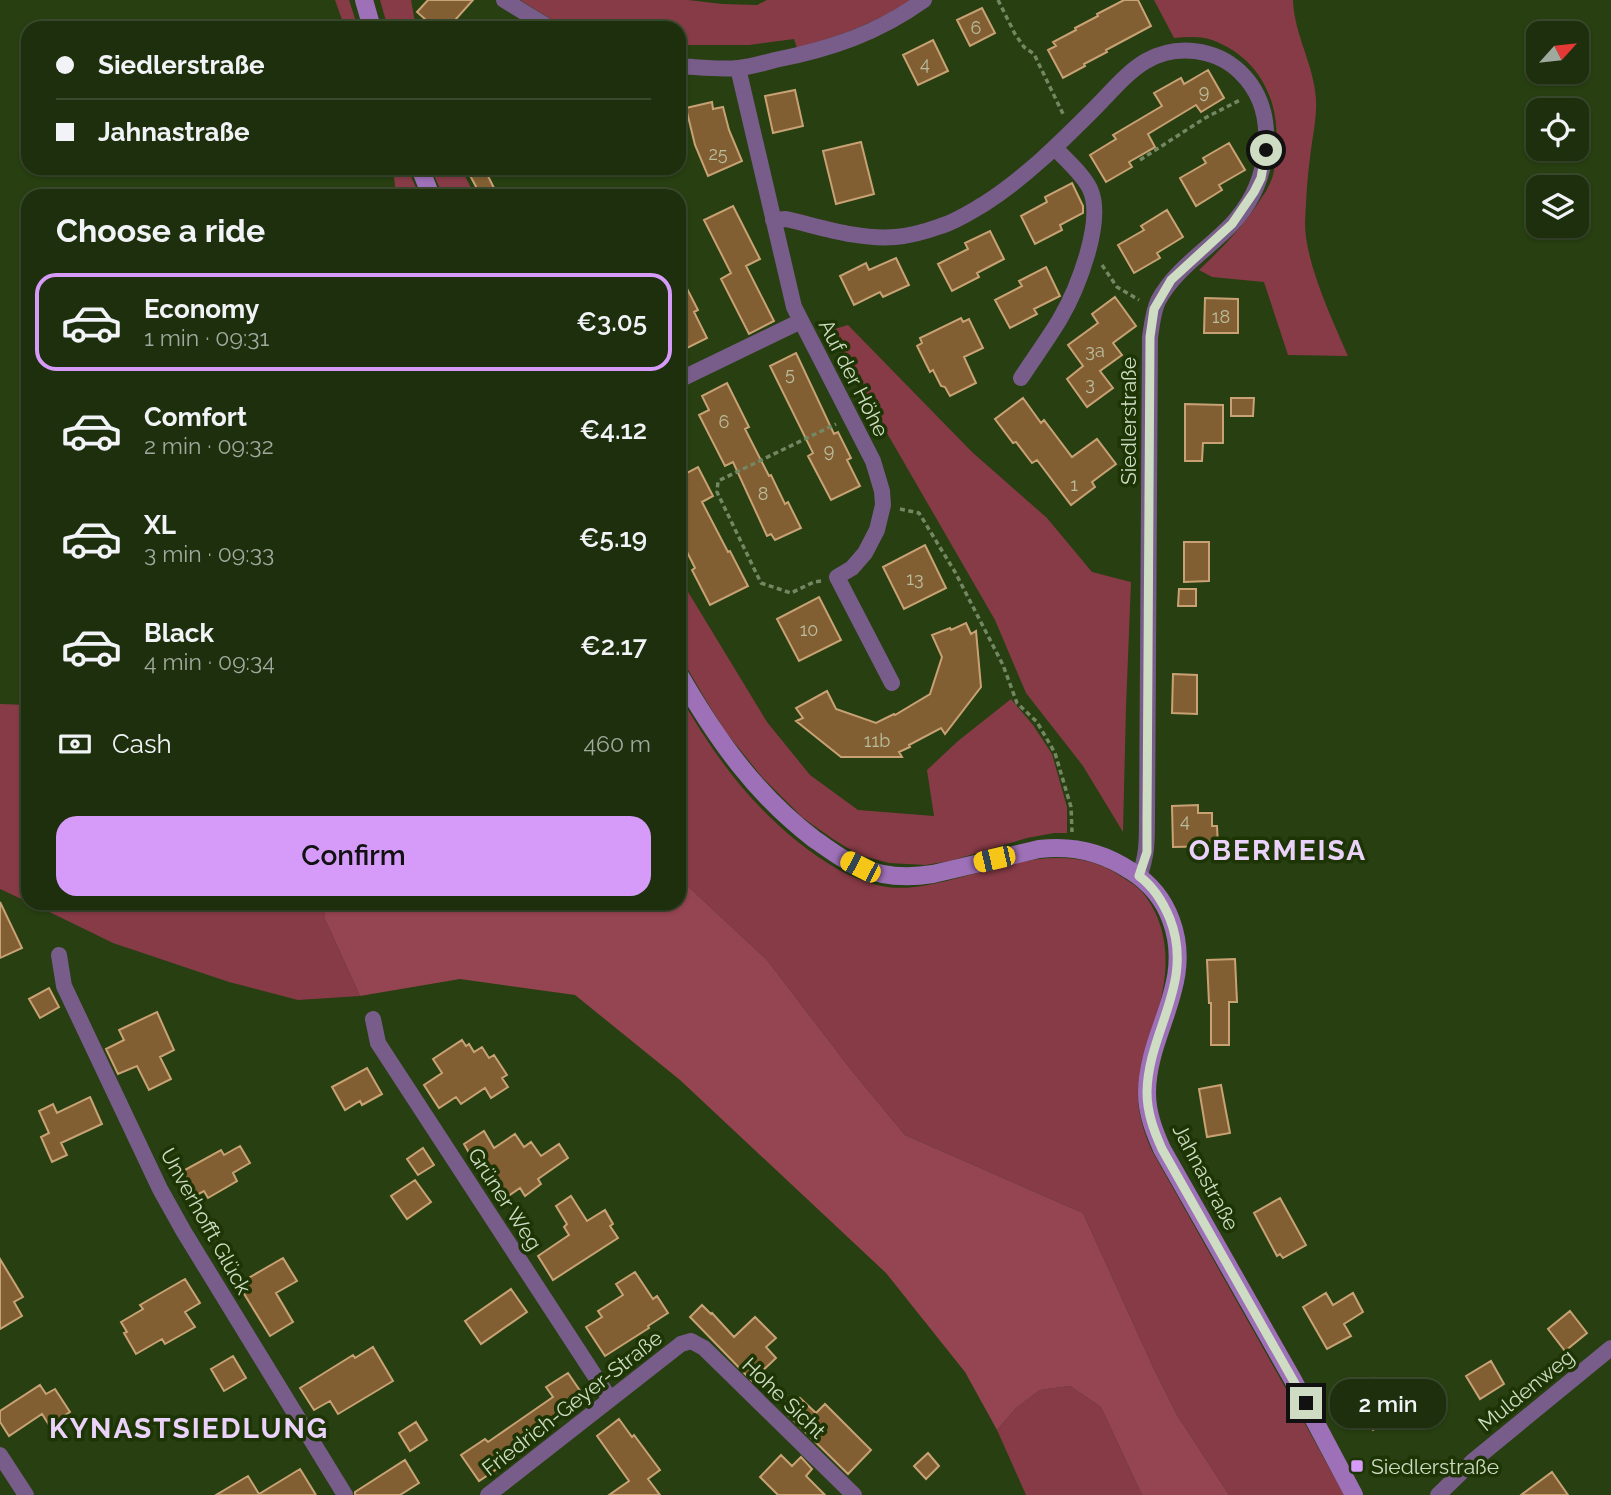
<!DOCTYPE html>
<html lang="en">
<head>
<meta charset="utf-8">
<style>
  body { margin:0; font-family:Raleway,sans-serif; background:#253716; color:#f1f3f6; height:100vh; display:flex; flex-direction:column; font-size:26px; white-space:nowrap }
  * { box-sizing:border-box; margin:0 }
  p { font-size:23px; color:#a0a99d }
  .icon { flex:none; width:38px; height:38px; fill:none; stroke:currentColor; stroke-width:2; stroke-linecap:round; stroke-linejoin:round }
  .map { position:relative; flex:1; overflow:hidden }
  .drawer { position:absolute; left:21px; top:189px; width:665px; height:721px; display:flex; flex-direction:column; background:#1d2f0d; border-radius:21px; box-shadow:0 2px 5px #0004,0 0 0 2px #3b4a2e }
  .drawer>* { flex:none }
  .banner { position:absolute; left:21px; top:21px; width:665px; height:154px; border-radius:21px; box-shadow:0 2px 5px #0004,0 0 0 2px #3b4a2e; display:grid; align-content:center; height:154px; padding:0 35px; background:#1d2f0d }
  .needle { width:46px; rotate:63deg }
  .tools { position:absolute; left:1526px; top:21px; display:grid; gap:14px }
  .tools a { display:grid; place-items:center; width:63px; height:63px; border-radius:14px; background:#1d2f0d; box-shadow:0 2px 5px #0004,0 0 0 2px #3b4a2e; font-size:35px }
  .end { position:absolute; width:32px; height:32px; margin:-16px; border:9px solid #cddcc2; background:#111; box-shadow:0 0 0 4px #111 }
  .from { border-radius:50% }
  .bubble { position:absolute; height:49px; border-radius:21px; background:#1d2f0d; box-shadow:0 2px 5px #0004,0 0 0 2px #3b4a2e; font-size:23px; font-weight:600; line-height:49px; text-align:center }
  .car { position:absolute; width:21px; height:42px; margin:-21px -10px; border-radius:9px; box-shadow:0 0 5px 2px #0007; background:linear-gradient(#f5c518 24%,#345 0 40%,#f5c518 0 76%,#345 0 86%,#f5c518 0) }
  .banner b { display:flex; align-items:center; gap:24px; height:66px; font-size:26px }
  .banner b+b { border-top:2px solid #3b4a2e }
  .banner i { width:18px; height:18px; background:#f1f3f6 }
  ul { padding:0; list-style:none }
  li { display:flex; align-items:center; gap:21px; height:98px; margin:0 14px 10px; padding:0 21px; border:4px solid transparent; border-radius:21px }
  li div { flex:1 }
  li b { display:block; font-size:26px }
  li em { font-style:normal; font-weight:600 }
  li.active { border-color:#d69bf9 }
  li>.icon { width:63px; height:63px; stroke-width:1.5 }
  h2 { padding:0 35px; font-size:32px; line-height:84px }
  .pay { display:flex; align-items:center; gap:18px; height:77px; padding:0 35px; font-size:26px }
  .pay p { margin-inline-start:auto }
  .action { display:flex; gap:14px; margin-top:auto; padding:14px 35px }
  .action a { flex:1; height:80px; border-radius:21px; background:#d69bf9; color:#111; font-size:28px; font-weight:600; line-height:80px; text-align:center }
  .map>svg:first-child { display:block }
  .green { fill:#873b47 }
  .forest { fill:#954451 }
  .building { fill:#825f32; stroke:#c8a274; stroke-width:2 }
  .lines { fill:none; stroke-linecap:round; stroke-linejoin:round }
  .path { stroke:#748763; stroke-width:3.5; stroke-dasharray:5 3.5; stroke-linecap:butt }
  .street { stroke:#785c89; stroke-width:16 }
  .secondary { stroke:#9d70b7; stroke-width:18 }
  .route { stroke:#cddcc2; stroke-width:9 }
  .poi-dot { fill:#d69bf9; stroke:#1d3405; stroke-width:2.5 }
  .labels { text-anchor:middle; dominant-baseline:central; stroke-width:7; stroke-linejoin:round; paint-order:stroke }
  .number-label { font-size:18px; fill:#babd9e }
  .street-label { font-size:21px; fill:#cddcc2; stroke:#1d3405 }
  .poi-label { font-size:21px; fill:#cddcc2; stroke:#1d3405; text-anchor:start }
  .district-label { font-size:28px; font-weight:bold; letter-spacing:2px; fill:#ebd2fa; stroke:#1d3405 }
</style>
</head>
<body>
<div class="map">
<svg width="1611" height="1495" viewBox="0 0 1611 1495">
  <rect width="100%" height="100%" fill="#273f11"/>
  <!-- green -->
  <path class="green" d="M335 0H349L358 28H345Z
    M380 0H411L416 28H388Z
    M520 0H688L722 4 757 5 767 0H911C873 24 840 36 797 48L794 39 749 45H679V28H570L559 24Z
    M1154 0H1293C1294 34 1314 65 1316 99 1317 119 1312 139 1310 158 1307 179 1306 202 1305 223 1305 262 1332 319 1348 356L1288 355 1264 282 1212 277 1199 270C1223 247 1244 226 1262 197 1265 193 1268 188 1270 183 1275 174 1275 162 1276 152 1281 103 1261 58 1212 40 1200 36 1187 37 1174 38Z
    M393 168H407L420 196H391L395 186Z
    M431 168H461L475 196H443Z
    M848 325 972 452 1047 518 1092 572 1131 582 1126 707 1123 832 1083 766 1026 693 995 620 828 331Z
    M679 577 767 722 810 775 858 810 934 816 927 770 958 741 1011 699 1033 725 1052 754 1067 807V833H1054L1027 838 950 861 925 865 889 863 859 855 833 839 803 818 762 777 725 731 704 697 679 654Z
    M679 695C714 754 744 798 798 842 823 862 850 879 881 886 906 891 930 885 954 879 1009 865 1070 841 1122 877 1130 882 1140 888 1146 897 1171 931 1169 975 1157 1013 1150 1036 1141 1056 1139 1079 1135 1105 1142 1128 1152 1151L1281 1380 1344 1495H1229L1177 1415 1153 1367 1083 1213 905 1135 852 1071 767 960 679 878Z
    M0 704 28 705V902L0 889Z
    M31 903H325V919L360 996 298 1000 229 982 113 943Z
    M1070 1386 1101 1407 1142 1495H1026L997 1430 1016 1408 1040 1390Z"/>
  <!-- forest -->
  <path class="forest" d="M679 878 767 960 852 1071 905 1135 1083 1213 1153 1367 1177 1415 1229 1495H1142L1101 1407 1070 1386 1040 1390 1016 1408 997 1430 965 1372 886 1273 680 1080 575 995 460 979 360 996 325 919V903H679Z"/>
  <!-- building -->
  <path class="building" d="M428 0H473L448 28H435L417 12Z
    M1124 0H1138L1151 26 1106 50 1107 52 1084 64 1085 66 1063 78 1048 50 1056 46 1053 42 1076 30 1075 28 1098 16 1097 14Z
    M982 8 995 33 970 46 957 20Z
    M933 40 948 71 918 85 903 55Z
    M1208 70 1224 98 1201 112 1196 105 1148 134 1155 147 1129 162 1132 167 1106 182 1090 155 1116 139 1113 135 1162 106 1154 93 1181 78 1184 84Z
    M795 90 803 126 773 133 765 96Z
    M712 102 713 109 723 107 729 130 742 161 708 176 695 145 686 108Z
    M861 142 874 194 836 204 823 151Z
    M1229 143 1245 170 1219 185 1222 190 1196 206 1180 178 1206 163 1203 158Z
    M466 168H484L494 188 490 196H481Z
    M1072 183 1083 206V213L1060 225 1062 230 1035 244 1021 216 1047 202 1045 197Z
    M733 206 760 259 746 266 774 321 749 334 721 279 731 273 704 220Z
    M1167 210 1183 237 1157 253 1160 258 1134 273 1118 245 1144 230 1141 226Z
    M990 231 1004 259 977 273 979 277 952 291 938 264 968 249 965 243Z
    M896 258 909 285 883 297 880 292 854 305 840 276 866 263 869 270Z
    M1046 267 1060 296 1034 309 1037 314 1010 328 995 300 1022 286 1019 281Z
    M679 273 698 310 694 312 707 338 679 352Z
    M1115 297 1136 326 1113 343 1122 355 1100 371 1113 388 1087 407 1067 379 1083 366 1068 345 1098 323 1092 314Z
    M1205 298 1238 299V333H1204Z
    M961 318 963 322 969 319 983 348 964 357 976 383 950 396 945 387 941 386 933 370 930 372 917 346 922 343 920 338Z
    M796 353 834 434 838 432 851 458 847 460 860 486 831 500 808 456 813 453 770 366Z
    M727 383 749 427 745 429 769 476 771 475 785 504 788 502 801 528 775 540 771 534 767 536 733 462 725 466 699 415 709 410 702 396Z
    M1023 398 1041 423 1044 420 1072 457 1097 439 1116 464 1092 482 1095 487 1071 505 1037 460 1032 463 1016 442 1013 443 995 419Z
    M1231 398H1254L1253 416H1231Z
    M1185 404 1223 405V443H1203L1202 461H1185Z
    M698 467 713 496 702 502 728 552 730 551 748 586 710 605 692 570 695 568 679 536V477Z
    M1184 542H1209V581L1184 582Z
    M925 545 946 588 904 609 883 567Z
    M1179 589H1196V606H1178Z
    M819 597 841 640 799 661 777 619Z
    M966 623 971 634 976 631 981 687 945 734 941 728 909 745 910 747 899 752 902 757H841L796 721 803 718 796 708 827 691 836 709 876 723 894 714 895 715 930 694 942 657 932 635 950 628 951 630Z
    M1173 674 1197 675V714L1172 713Z
    M1198 805V813H1212V826H1217L1218 846 1173 847 1172 806Z
    M0 902 22 948 0 958Z
    M1235 959 1237 1002H1229V1045H1211V1003H1209L1207 960Z
    M49 988 59 1007 40 1018 29 999Z
    M157 1012 174 1050 160 1057 171 1079 149 1090 137 1066 118 1074 106 1049 124 1040 119 1030Z
    M462 1040 466 1046 469 1044 474 1052 482 1047 489 1058 494 1055 507 1075 502 1078 508 1087 491 1098 485 1088 461 1104 456 1097 439 1108 424 1085 442 1073 433 1059Z
    M367 1068 382 1094 362 1105 360 1101 345 1110 332 1087Z
    M1221 1085 1230 1133 1207 1137 1199 1089Z
    M90 1097 102 1124 61 1143 67 1155 52 1162 41 1137 49 1133 39 1111 53 1104 57 1113Z
    M484 1131 494 1148 515 1134 524 1147 531 1142 541 1156 559 1144 568 1158 538 1179 541 1184 525 1196 520 1188 504 1199 475 1156 472 1158 464 1144Z
    M240 1146 250 1163 233 1173 237 1181 208 1198 204 1191 187 1200 174 1176 221 1150 224 1155Z
    M423 1148 434 1165 418 1175 407 1159Z
    M415 1180 431 1202 407 1219 391 1196Z
    M571 1196 587 1221 605 1210 613 1224 610 1226 618 1238 553 1280 538 1256 569 1235 564 1227 567 1224 556 1206Z
    M1280 1198 1306 1245 1283 1258 1280 1254 1277 1256 1254 1213Z
    M283 1258 297 1281 276 1293 293 1322 270 1336 238 1284Z
    M0 1259 23 1297 14 1302 22 1316 0 1329Z
    M635 1272 653 1299 657 1296 668 1313 648 1326 649 1328 605 1356 586 1327 602 1317 598 1311 623 1295 616 1284Z
    M185 1279 200 1303 185 1312 195 1327 165 1344 162 1339 136 1354 124 1333 127 1332 121 1322 143 1309 140 1305Z
    M511 1289 527 1312 481 1344 465 1321Z
    M1326 1293 1333 1305 1353 1293 1363 1312 1344 1324 1351 1336 1327 1349 1303 1307Z
    M702 1305 711 1314 712 1313 734 1337 755 1317 776 1338 766 1347 776 1358 752 1381 690 1317Z
    M1570 1311 1587 1333 1565 1351 1548 1329Z
    M373 1347 393 1381 338 1414 330 1401 314 1410 300 1388 353 1355 355 1358Z
    M233 1356 246 1378 224 1391 211 1369Z
    M1491 1361 1504 1384 1480 1399 1466 1376Z
    M568 1373 587 1401 565 1415 564 1414 499 1459 503 1465 479 1481 461 1455 485 1439 488 1442 553 1397 546 1387Z
    M1375 1378 1396 1417 1373 1430 1352 1391Z
    M40 1385 46 1394 55 1389 70 1412 49 1425 42 1414 9 1436 0 1422V1411Z
    M800 1398 816 1413 825 1404 871 1450 848 1474 786 1413Z
    M619 1419 632 1437 634 1435 660 1470 648 1479 660 1495H609L629 1481 597 1436Z
    M416 1422 427 1440 410 1451 399 1433Z
    M928 1453 939 1466 926 1479 914 1466Z
    M781 1455 792 1466 801 1457 812 1469 806 1476 825 1495H778L760 1477Z
    M405 1460 419 1483 400 1495H355V1492Z
    M300 1469 316 1495H216L248 1476 259 1494Z
    M1552 1472 1568 1495H1521Z"/>
  <g class="lines">
    <!-- path -->
    <path class="path" d="M998 0 1015 34 1024 47 1034 54 1064 116
      M1140 160 1205 118 1240 100
      M1102 265 1117 287 1139 300
      M900 509 919 513 955 572 1003 665 1017 703 1037 722 1055 753 1071 807 1072 832
      M821 581 814 582 791 593 761 583 717 492 718 481 836 424"/>
    <!-- street -->
    <path class="street" d="M504 0 550 28
      M679 66C698 67 719 70 738 68 751 67 763 63 775 60 831 49 878 33 924 0
      M738 68 794 307 873 461 882 491 883 505 877 530 865 553 852 568 837 577 892 683
      M773 220 786 219C821 227 859 240 895 237 910 236 927 231 941 226 957 221 970 212 984 204 1026 177 1060 143 1096 107 1111 92 1127 72 1146 61 1176 44 1215 48 1240 72 1264 95 1270 127 1264 160 1260 184 1248 207 1231 225 1207 250 1175 269 1158 301 1153 312 1152 325 1150 337L1147 821C1147 841 1147 857 1139 876
      M1021 378C1034 358 1048 339 1060 319 1077 290 1105 221 1090 189 1083 174 1066 160 1055 148
      M679 380 801 321
      M59 955 64 986 160 1189 184 1232 345 1495
      M373 1019 378 1043 610 1399
      M0 1455 26 1495
      M488 1495 681 1344 691 1341 704 1348 854 1495
      M1438 1495 1473 1461 1611 1348"/>
    <!-- secondary -->
    <path class="secondary" d="M364 0 372 28
      M420 168 431 196
      M679 674C716 738 755 794 814 839 829 849 843 861 860 867 883 877 909 878 933 874L1039 849C1072 845 1103 852 1131 871 1150 883 1163 898 1171 920 1195 984 1147 1032 1147 1093 1147 1113 1154 1131 1162 1149L1293 1380 1354 1495"/>
  </g>
  <g class="lines">
    <!-- route -->
    <path class="route" d="M1266 150 1261 178 1254 192 1232 224 1171 280 1154 309 1150 337 1147 821V852L1139 876C1154 887 1163 902 1170 919 1195 983 1148 1031 1147 1092 1147 1113 1154 1131 1162 1149L1306 1403"/>
  </g>
  <!-- markers -->
  <rect class="poi-dot" x="1350" y="1459" width="14" height="14" rx="3.5"/>
  <g class="labels">
    <!-- number labels -->
    <g class="number-label">
      <text x="976" y="27">6</text>
      <text x="925" y="63">4</text>
      <text x="1204" y="91">9</text>
      <text x="718" y="153">25</text>
      <text x="1221" y="316">18</text>
      <text x="1095" y="350">3a</text>
      <text x="790" y="373">5</text>
      <text x="1090" y="383">3</text>
      <text x="724" y="421">6</text>
      <text x="829" y="450">9</text>
      <text x="1074" y="484">1</text>
      <text x="763" y="493">8</text>
      <text x="915" y="578">13</text>
      <text x="809" y="629">10</text>
      <text x="877" y="740">11b</text>
      <text x="1185" y="820">4</text>
    </g>
    <!-- street labels -->
    <g class="street-label">
      <text transform="translate(854 378) rotate(63)">Auf der Höhe</text>
      <text transform="translate(1128 421) rotate(-90)">Siedlerstraße</text>
      <text transform="translate(1206 1177) rotate(62)">Jahnastraße</text>
      <text transform="translate(505 1199) rotate(57)">Grüner Weg</text>
      <text transform="translate(206 1221) rotate(61)">Unverhofft Glück</text>
      <text transform="translate(1526 1390) rotate(-39)">Muldenweg</text>
      <text transform="translate(784 1398) rotate(44)">Hohe Sicht</text>
      <text transform="translate(572 1403) rotate(-38)">Friedrich-Geyer-Straße</text>
    </g>
    <!-- poi labels -->
    <g class="poi-label">
      <text x="1371" y="1466">Siedlerstraße</text>
    </g>
    <!-- district labels -->
    <g class="district-label">
      <text x="1278" y="850">OBERMEISA</text>
      <text x="189" y="1428">KYNASTSIEDLUNG</text>
    </g>
  </g>
</svg>
<div class="tools">
<a><svg class="needle" viewBox="-14 -14 28 28"><path d="M0-13l5 13h-10z" fill="#e53935"/><path d="M0 13l5-13h-10z" fill="#a0a99d"/></svg></a>
<a><svg class="icon" aria-label="locate" viewBox="0 0 24 24"><circle cx="12" cy="12" r="6"/><path d="M12 2v4M12 18v4M2 12h4M18 12h4"/></svg></a>
<a><svg class="icon" aria-label="layers" viewBox="0 0 24 24"><path d="M12 4l9 5-9 5-9-5zM3 14l9 5 9-5"/></svg></a>
</div>
<i class="end from" style="left:1266px;top:150px"></i>
<i class="end" style="left:1306px;top:1403px"></i>
<div class="bubble" style="left:1330px;top:1379px;width:116px">2 min</div>
<i class="car" style="left:994px;top:859px;rotate:257deg"></i>
<i class="car" style="left:860px;top:867px;rotate:297deg"></i>
<div class="banner">
<b><i class="from"></i>Siedlerstraße</b>
<b><i></i>Jahnastraße</b>
</div>
<section class="drawer">
<h2>Choose a ride</h2>
<ul>
<li class="active"><svg class="icon" aria-label="car" viewBox="0 0 24 24"><path d="M5 17H2v-5l4-1 3-4h7l3 4 3 1v5h-3M9 17h6M6 11h13"/><circle cx="7" cy="17" r="2"/><circle cx="17" cy="17" r="2"/></svg><div><b>Economy</b><p>1 min · 09:31</p></div><em>€3.05</em></li>
<li><svg class="icon" aria-label="car" viewBox="0 0 24 24"><path d="M5 17H2v-5l4-1 3-4h7l3 4 3 1v5h-3M9 17h6M6 11h13"/><circle cx="7" cy="17" r="2"/><circle cx="17" cy="17" r="2"/></svg><div><b>Comfort</b><p>2 min · 09:32</p></div><em>€4.12</em></li>
<li><svg class="icon" aria-label="car" viewBox="0 0 24 24"><path d="M5 17H2v-5l4-1 3-4h7l3 4 3 1v5h-3M9 17h6M6 11h13"/><circle cx="7" cy="17" r="2"/><circle cx="17" cy="17" r="2"/></svg><div><b>XL</b><p>3 min · 09:33</p></div><em>€5.19</em></li>
<li><svg class="icon" aria-label="car" viewBox="0 0 24 24"><path d="M5 17H2v-5l4-1 3-4h7l3 4 3 1v5h-3M9 17h6M6 11h13"/><circle cx="7" cy="17" r="2"/><circle cx="17" cy="17" r="2"/></svg><div><b>Black</b><p>4 min · 09:34</p></div><em>€2.17</em></li>
</ul>
<div class="pay"><svg class="icon" aria-label="cash" viewBox="0 0 24 24"><path d="M3 7h18v10H3z"/><circle cx="12" cy="12" r="2"/></svg>Cash<p>460 m</p></div>
<div class="action"><a>Confirm</a></div>
</section>
</div>
</body>
</html>
